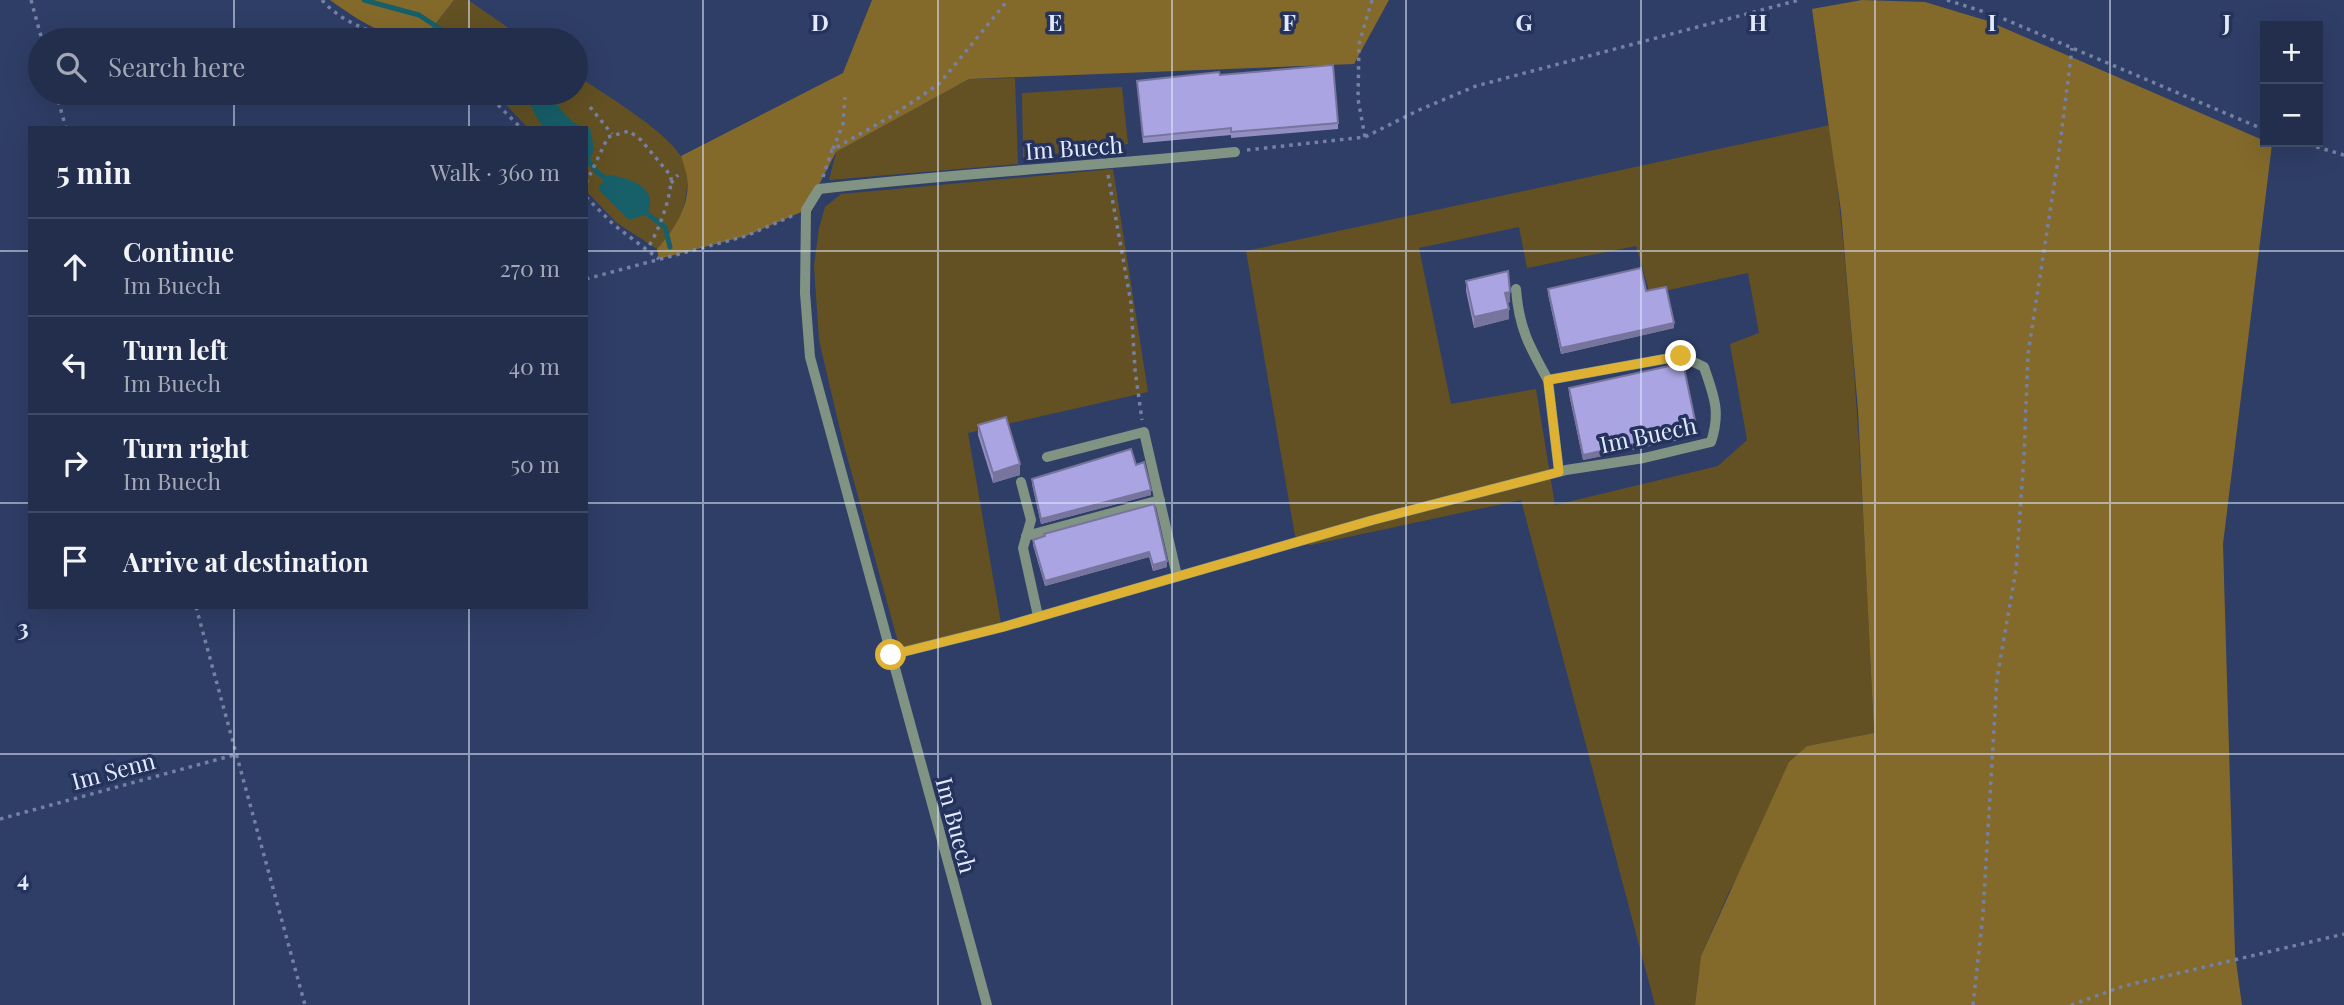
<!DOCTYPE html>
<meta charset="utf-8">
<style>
body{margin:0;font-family:"Playfair Display",serif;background:#2b3654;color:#f1f3f6}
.controls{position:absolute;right:21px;top:21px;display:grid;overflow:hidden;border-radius:0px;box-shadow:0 7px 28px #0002}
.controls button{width:63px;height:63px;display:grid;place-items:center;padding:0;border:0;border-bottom:2px solid #404a65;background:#232e4d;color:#f1f3f6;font:35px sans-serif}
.stop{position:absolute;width:21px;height:21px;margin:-16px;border:5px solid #deb133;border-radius:50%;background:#fff}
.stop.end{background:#deb133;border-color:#fff;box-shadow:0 2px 7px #0008}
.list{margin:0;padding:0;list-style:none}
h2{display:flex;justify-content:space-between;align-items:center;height:91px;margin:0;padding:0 28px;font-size:30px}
h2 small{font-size:23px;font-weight:400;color:#a3a8b6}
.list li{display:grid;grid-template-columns:46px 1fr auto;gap:21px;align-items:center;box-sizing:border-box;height:98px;padding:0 28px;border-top:2px solid #404a65}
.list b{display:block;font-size:26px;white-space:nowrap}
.list p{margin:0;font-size:23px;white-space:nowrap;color:#a3a8b6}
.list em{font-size:23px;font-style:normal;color:#a3a8b6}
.icon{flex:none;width:38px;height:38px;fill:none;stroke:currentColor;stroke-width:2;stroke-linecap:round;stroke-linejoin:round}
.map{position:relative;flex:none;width:2344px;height:1005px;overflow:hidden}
.search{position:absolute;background:#232e4d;box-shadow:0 7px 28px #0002;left:28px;top:28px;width:560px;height:77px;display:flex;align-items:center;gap:18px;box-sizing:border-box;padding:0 24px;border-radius:38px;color:#a3a8b6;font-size:26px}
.panel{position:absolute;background:#232e4d;box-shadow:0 7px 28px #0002;left:28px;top:126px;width:560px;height:483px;border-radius:0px}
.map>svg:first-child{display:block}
</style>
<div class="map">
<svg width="2344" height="1005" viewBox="0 0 2344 1005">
<rect width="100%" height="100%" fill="#2f3e67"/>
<g fill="#635123" fill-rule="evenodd">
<polygon points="454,0 468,0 526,40 423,40"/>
<path d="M 576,75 C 604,94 662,128 680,155 C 694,177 685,213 672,233 C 668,239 662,244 657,249 L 617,223 L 586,191 L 586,128 L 528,128 L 495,93 L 576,93 Z"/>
<polygon points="1015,78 1018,164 829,180 836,152 969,79"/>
<polygon points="1122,87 1128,144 1023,158 1022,93"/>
<path d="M 1830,125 C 1856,327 1864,530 1874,733 L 1807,746 L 1728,894 L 1701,956 L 1695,1005 L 1655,1005 L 1521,500 L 1311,545 L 1305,544 L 1295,536 L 1246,251 ZM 1519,227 L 1527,268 L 1636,246 L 1650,294 L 1748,273 L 1759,333 L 1730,344 L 1747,440 L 1718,466 L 1555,505 L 1536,389 L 1451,404 L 1419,248 Z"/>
<polygon points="1113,169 1148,392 968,433 1001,623 904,648 898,642 842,438 819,340 814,266 819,228 825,207 841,194"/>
</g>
<g fill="#836a2b">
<path d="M 330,0 L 454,0 L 423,40 C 387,40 358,20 330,0 Z"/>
<path d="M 872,0 L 1389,0 L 1354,64 L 969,79 L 836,152 L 806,210 L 746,236 L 659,259 L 657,249 C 674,231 691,204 687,178 C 686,170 683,163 681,156 L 843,73 Z"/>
<polygon points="1862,0 1925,2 1988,21 2272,144 2223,544 2235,954 2242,1005 1695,1005 1701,956 1789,762 1807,746 1874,733 1858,410 1841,211 1812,9"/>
</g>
<g fill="#17606a">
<path d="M 531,94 C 560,93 559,117 579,125 C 583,127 587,127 590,128 C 592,143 598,151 586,164 L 586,128 L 543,128 L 527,100 Z"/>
<path d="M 609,175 C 629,178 660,187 647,214 L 629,220 L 599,190 L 600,185 Z"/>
</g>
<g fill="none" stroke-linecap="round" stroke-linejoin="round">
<g stroke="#17606a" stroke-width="5">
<polyline points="364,0 419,15 457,40"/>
<polyline points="586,158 598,173 611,182"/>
<polyline points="642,210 665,227 670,247"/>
</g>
<g stroke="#7581a2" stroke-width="3.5" stroke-dasharray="3.5 5" stroke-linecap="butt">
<polyline points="31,0 42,40"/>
<path d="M 322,0 C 342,23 368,30 396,40"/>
<polyline points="1947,0 1997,16 2265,130"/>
<polyline points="56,93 66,128"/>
<polyline points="486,93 521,128"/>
<polyline points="498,103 507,93"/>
<polyline points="590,107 612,134"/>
<polyline points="1365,137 1358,99 1359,44 1372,0"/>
<polyline points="2300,142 2344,155"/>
<polyline points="833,149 843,124 845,97"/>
<polyline points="1247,150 1365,137 1419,110 1476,86 1799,0"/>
<polyline points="1108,175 1131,303 1135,370 1142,420"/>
<polyline points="823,177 832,150 890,117 939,84 1008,0"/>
<path d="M 586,183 L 608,137 L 629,131 L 641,140 L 671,176 C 672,196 658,233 647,249"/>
<polyline points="671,183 678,175"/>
<polyline points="586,197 614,225 659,259"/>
<polyline points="586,279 746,236 794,215"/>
<polyline points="196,607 305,1005"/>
<polyline points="0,819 234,755"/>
<polyline points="1973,1005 1983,914 1997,678 2016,570 2024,456 2028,354 2058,160 2072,48"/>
<polyline points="2071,1005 2124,986 2344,934"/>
</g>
<g stroke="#819483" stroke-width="10">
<path d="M 1516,289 C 1519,328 1529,346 1548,380"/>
<polyline points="1047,457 1144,432 1177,576"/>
<polyline points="1021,482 1031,520 1023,548 1038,616"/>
<polyline points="1026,536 1160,500"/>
<path d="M 891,655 L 1003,627 L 1373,520 L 1559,472 L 1566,470 L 1644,458 L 1711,442 C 1721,412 1714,396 1704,367 L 1681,356 L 1548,380 L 1559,472"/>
<path d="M 987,1005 L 810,357 L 805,293 L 806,210 L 819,189 C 957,173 1096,166 1235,152"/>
</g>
</g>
<g fill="#928ec2">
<polygon points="1220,75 1338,123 1338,129 1231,138 1231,135 1143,143 1137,81"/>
<polygon points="1466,281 1510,302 1508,303 1509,319 1474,328 1466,291"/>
<polygon points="1548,289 1646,291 1674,328 1561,354 1548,294"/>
<polygon points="1569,388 1697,436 1583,460 1569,394"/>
<polygon points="978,425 1020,475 993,483 978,435"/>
<polygon points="1136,465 1151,495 1041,524 1032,484 1032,479"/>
<polygon points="1154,504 1167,567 1153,571 1149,557 1045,586 1033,545 1033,540"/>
</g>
<g fill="#77749e">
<polygon points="1510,292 1510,302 1505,303 1505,293"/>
<polygon points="1509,309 1509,319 1474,328 1474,317"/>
<polygon points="1674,323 1674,328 1561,354 1561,348"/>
<polygon points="1697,430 1697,436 1583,460 1583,455"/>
<polygon points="1020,464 1020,475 993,483 993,473"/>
<polygon points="1151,490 1151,495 1041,524 1041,519"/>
<polygon points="1149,552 1149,557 1045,586 1045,581"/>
<polygon points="1167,561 1167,567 1153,571 1153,565"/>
</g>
<g fill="#aaa5e2" stroke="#77749e" stroke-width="2">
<polygon points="1333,65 1338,123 1231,132 1231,128 1143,137 1137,81 1219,72 1220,75"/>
<polygon points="1641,268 1646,291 1666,287 1674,323 1561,348 1548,289"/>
<polygon points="1508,271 1510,292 1505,293 1509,309 1474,317 1466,281"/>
<polygon points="1683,363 1697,430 1583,455 1569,388"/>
<polygon points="1006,417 1020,464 993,473 978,425"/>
<polygon points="1131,449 1136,465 1144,462 1151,490 1041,519 1032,479"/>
<polygon points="1154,504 1167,561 1153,565 1149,552 1045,581 1033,540 1045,536 1044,534"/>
</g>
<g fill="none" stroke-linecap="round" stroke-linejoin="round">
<polyline stroke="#deb133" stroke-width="9" points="891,655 1003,627 1373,520 1559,472 1548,380 1681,356"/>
</g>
<path fill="none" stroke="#e1eafe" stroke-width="2" stroke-opacity="0.55" d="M 234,0 L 234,40M 469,0 L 469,40M 703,0 L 703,1005M 938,0 L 938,1005M 1172,0 L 1172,1005M 1406,0 L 1406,1005M 1641,0 L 1641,1005M 1875,0 L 1875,1005M 2110,0 L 2110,1005M 234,93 L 234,128M 469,93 L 469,128M 0,251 L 30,251M 586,251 L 2344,251M 0,503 L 30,503M 586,503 L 2344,503M 234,607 L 234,1005M 469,607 L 469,1005M 0,754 L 2344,754"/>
<g text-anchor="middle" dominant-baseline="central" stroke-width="7" stroke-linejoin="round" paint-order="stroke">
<g font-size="23" fill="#e1eafe" stroke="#25335c">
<text transform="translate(1074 147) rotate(-4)">Im Buech</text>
<text transform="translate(1648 434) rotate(-12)">Im Buech</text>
<text transform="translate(113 770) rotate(-15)">Im Senn</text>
<text transform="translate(957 825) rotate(75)">Im Buech</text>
</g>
</g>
<g font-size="23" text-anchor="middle" font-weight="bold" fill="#e1eafe" stroke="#25335c" stroke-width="7" stroke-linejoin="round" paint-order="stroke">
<text x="820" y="31">D</text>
<text x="1055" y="31">E</text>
<text x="1289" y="31">F</text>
<text x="1524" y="31">G</text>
<text x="1758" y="31">H</text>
<text x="1992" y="31">I</text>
<text x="2227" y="31">J</text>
<text x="23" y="636">3</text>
<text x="23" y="887">4</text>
</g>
</svg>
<div class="controls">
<button>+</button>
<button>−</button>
</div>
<div class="stop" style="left:891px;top:655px"></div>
<div class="stop end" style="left:1681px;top:356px"></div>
<div class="search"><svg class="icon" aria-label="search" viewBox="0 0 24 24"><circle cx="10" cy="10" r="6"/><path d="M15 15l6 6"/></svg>Search here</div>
<section class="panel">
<h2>5 min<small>Walk · 360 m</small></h2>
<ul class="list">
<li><svg class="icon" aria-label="ahead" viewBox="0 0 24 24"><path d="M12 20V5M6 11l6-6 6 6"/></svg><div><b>Continue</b><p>Im Buech</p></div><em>270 m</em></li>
<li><svg class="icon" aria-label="left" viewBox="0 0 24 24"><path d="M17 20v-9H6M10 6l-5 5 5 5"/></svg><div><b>Turn left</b><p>Im Buech</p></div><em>40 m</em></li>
<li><svg class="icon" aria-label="right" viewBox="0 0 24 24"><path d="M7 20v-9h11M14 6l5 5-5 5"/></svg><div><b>Turn right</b><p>Im Buech</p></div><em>50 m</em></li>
<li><svg class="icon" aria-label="arrive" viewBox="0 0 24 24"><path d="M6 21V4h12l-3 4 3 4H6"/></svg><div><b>Arrive at destination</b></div></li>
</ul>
</section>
</div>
